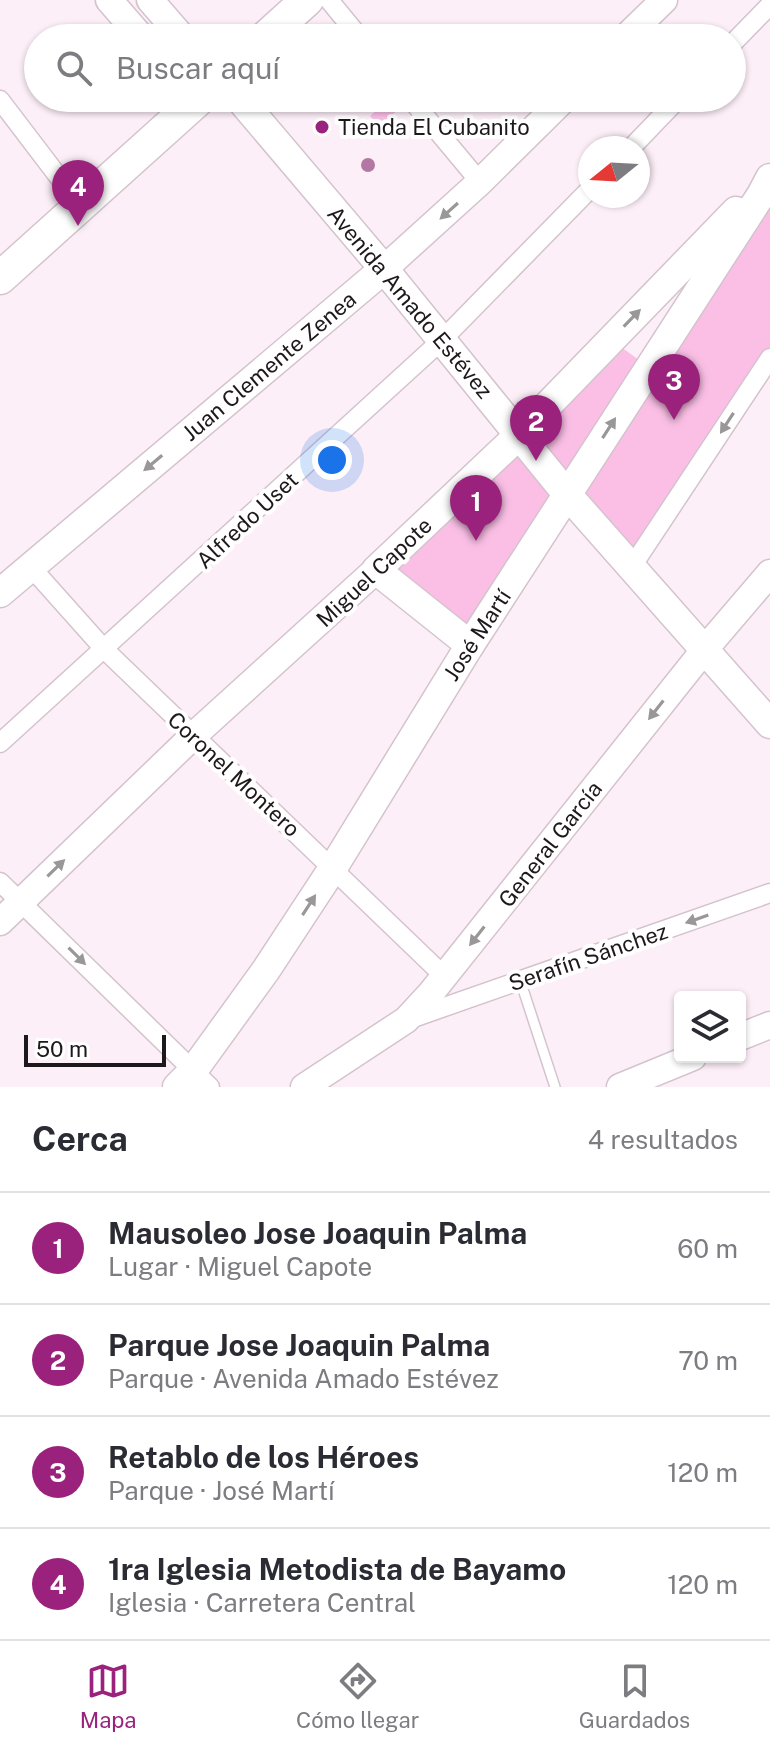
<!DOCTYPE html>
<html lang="es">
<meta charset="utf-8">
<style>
body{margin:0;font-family:"Public Sans",sans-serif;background:#f7f7f7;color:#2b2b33}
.controls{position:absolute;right:24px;bottom:24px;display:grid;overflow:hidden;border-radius:8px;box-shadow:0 2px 6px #0004}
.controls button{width:72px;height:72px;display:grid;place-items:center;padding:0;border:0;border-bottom:2px solid #e1e1e2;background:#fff;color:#2b2b33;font:40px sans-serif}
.compass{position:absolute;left:578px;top:136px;width:72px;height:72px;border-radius:50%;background:#fff;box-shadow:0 2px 6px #0004;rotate:252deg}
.scale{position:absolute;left:24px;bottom:20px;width:142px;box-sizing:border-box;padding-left:8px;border:4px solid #1d181b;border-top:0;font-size:22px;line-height:28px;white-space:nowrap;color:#1d181b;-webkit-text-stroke:6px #fff;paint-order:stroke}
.you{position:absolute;left:332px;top:460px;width:28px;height:28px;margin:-20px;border:6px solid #fff;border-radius:50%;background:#1a73e8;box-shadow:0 0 0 12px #1a73e833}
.badge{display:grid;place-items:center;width:52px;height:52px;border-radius:50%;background:#9a227c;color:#fff;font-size:26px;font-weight:700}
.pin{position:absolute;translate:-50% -66px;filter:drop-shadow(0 2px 4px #0008)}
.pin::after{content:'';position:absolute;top:42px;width:28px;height:24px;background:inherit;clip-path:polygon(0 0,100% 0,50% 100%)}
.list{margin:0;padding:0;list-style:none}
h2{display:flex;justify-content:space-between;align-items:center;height:104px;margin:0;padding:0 32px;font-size:34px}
h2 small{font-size:26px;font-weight:400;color:#7c7c81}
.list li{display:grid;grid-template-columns:52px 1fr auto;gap:24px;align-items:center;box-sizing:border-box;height:112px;padding:0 32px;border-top:2px solid #e1e1e2}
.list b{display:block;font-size:30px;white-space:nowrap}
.list p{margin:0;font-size:26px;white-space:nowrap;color:#7c7c81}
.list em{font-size:26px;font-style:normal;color:#7c7c81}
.icon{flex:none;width:44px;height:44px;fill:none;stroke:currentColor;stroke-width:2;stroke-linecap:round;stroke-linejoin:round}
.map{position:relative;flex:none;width:770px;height:1087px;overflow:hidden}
.search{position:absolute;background:#fff;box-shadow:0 2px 6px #0004;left:24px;right:24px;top:24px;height:88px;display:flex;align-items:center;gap:20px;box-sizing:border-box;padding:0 28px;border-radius:44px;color:#7c7c81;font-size:30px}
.sheet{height:552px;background:#fff}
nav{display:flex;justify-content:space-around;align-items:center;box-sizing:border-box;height:112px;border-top:2px solid #e1e1e2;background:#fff;font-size:22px;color:#7c7c81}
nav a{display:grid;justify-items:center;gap:4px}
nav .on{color:#9a227c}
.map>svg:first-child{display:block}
</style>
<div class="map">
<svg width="770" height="1087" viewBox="0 0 770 1087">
<rect width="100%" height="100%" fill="#fdeff8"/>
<g fill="#fbbfe6">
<polygon points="391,98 403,98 406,103 379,126 370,116"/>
<polygon points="770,207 770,350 633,554 578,490"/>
<polygon points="621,347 639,360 467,630 390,563"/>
</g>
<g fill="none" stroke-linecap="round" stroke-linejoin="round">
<g stroke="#d4c3cd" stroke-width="12">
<polyline id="lane" points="520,980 555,1087"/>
</g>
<g stroke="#d4c3cd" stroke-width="21">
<g id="street">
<polyline points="329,0 360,38"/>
<polyline points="732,44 770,5"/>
<polyline points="410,98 480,182"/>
<polyline points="0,100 80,205"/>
<polyline points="631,148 679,98"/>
<polyline points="30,566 105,650 444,976"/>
<polyline points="631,568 770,358"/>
<polyline points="0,743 442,340 590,189"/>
<polyline points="0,882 210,1087"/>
<polyline points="410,1019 770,893"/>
</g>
</g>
<g stroke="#d4c3cd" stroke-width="29">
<g id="secondary">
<polyline points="109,0 142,38"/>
<polyline points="150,0 183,38"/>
<polyline points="625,38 664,0"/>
<polyline points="384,269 480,182 565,98"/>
<polyline points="0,922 193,736 376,570"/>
<polyline points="740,1037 770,1025"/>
<polyline points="304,1087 406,1020 431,993 705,649 770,573"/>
<polyline points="620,1087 693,1057"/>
</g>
</g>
<g stroke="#d4c3cd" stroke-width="31">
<g id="primary">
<polyline points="239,98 384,269 566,493 770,724"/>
<polyline points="0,593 384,269"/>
<polyline points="470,645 376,570 519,435 736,211"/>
<polyline points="177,1087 193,1071 266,970 333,868 470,645 761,195 770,178"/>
</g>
</g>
<g stroke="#d4c3cd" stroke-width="35">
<g id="highway">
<polyline points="265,38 307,0"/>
<polyline points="0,278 200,98"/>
</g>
</g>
<use href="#lane" stroke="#fff" stroke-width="9"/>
<use href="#street" stroke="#fff" stroke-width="18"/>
<use href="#secondary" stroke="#fff" stroke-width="26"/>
<use href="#primary" stroke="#fff" stroke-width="28"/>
<use href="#highway" stroke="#fff" stroke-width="32"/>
</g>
<circle fill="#b377a3" cx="368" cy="165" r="7"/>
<defs><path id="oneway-solid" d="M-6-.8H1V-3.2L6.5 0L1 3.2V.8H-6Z" transform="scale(2)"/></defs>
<g fill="#999798">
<use href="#oneway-solid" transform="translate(449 211) rotate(138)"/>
<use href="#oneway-solid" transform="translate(632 318) rotate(-46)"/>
<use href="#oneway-solid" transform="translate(727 423) rotate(123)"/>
<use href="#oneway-solid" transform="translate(609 428) rotate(-57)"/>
<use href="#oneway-solid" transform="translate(153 463) rotate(140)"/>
<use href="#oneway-solid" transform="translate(656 710) rotate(128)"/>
<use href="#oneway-solid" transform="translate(56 868) rotate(-44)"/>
<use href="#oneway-solid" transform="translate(309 905) rotate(-57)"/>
<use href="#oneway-solid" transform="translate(697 919) rotate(161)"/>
<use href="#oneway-solid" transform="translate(477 936) rotate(128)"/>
<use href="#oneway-solid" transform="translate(77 956) rotate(45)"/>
</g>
<circle fill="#9a227c" stroke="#fff" stroke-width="3" cx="322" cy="127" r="8"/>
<g text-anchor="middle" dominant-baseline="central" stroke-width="8" stroke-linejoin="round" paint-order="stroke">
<g font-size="22" fill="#1d181b" stroke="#fff" text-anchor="start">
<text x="338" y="127">Tienda El Cubanito</text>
</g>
<g font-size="22" fill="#1d181b" stroke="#fff">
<text transform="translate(410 302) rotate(50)">Avenida Amado Estévez</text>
<text transform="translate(269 366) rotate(-40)">Juan Clemente Zenea</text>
<text transform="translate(247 520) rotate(-43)">Alfredo Uset</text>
<text transform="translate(374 572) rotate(-43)">Miguel Capote</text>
<text transform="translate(477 635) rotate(-57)">José Martí</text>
<text transform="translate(234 774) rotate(43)">Coronel Montero</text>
<text transform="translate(550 844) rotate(-52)">General García</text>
<text transform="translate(588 957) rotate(-19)">Serafín Sánchez</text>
</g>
</g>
</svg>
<div class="controls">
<button><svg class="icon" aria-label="layers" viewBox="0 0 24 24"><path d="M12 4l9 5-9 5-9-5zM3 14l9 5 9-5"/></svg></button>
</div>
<svg class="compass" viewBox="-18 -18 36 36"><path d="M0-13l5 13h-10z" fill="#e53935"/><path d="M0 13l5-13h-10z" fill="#7c7c81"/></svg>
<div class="scale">50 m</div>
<div class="you"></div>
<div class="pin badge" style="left:476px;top:541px">1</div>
<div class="pin badge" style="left:536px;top:461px">2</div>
<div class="pin badge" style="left:674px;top:420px">3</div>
<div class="pin badge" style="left:78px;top:226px">4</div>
<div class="search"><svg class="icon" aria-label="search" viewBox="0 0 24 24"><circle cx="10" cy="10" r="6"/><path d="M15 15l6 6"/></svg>Buscar aquí</div>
</div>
<section class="sheet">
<h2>Cerca<small>4 resultados</small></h2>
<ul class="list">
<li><span class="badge">1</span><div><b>Mausoleo Jose Joaquin Palma</b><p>Lugar · Miguel Capote</p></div><em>60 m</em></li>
<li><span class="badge">2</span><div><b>Parque Jose Joaquin Palma</b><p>Parque · Avenida Amado Estévez</p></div><em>70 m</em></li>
<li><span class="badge">3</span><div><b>Retablo de los Héroes</b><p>Parque · José Martí</p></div><em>120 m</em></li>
<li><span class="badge">4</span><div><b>1ra Iglesia Metodista de Bayamo</b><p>Iglesia · Carretera Central</p></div><em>120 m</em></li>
</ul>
</section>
<nav>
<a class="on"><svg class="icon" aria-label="map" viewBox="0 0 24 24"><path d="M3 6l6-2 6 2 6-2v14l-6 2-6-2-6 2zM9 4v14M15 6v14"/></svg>Mapa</a>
<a><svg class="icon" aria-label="directions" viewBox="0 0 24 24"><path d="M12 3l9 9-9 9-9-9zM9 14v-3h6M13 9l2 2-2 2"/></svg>Cómo llegar</a>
<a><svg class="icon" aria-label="saved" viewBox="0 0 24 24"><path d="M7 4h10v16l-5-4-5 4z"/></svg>Guardados</a>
</nav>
